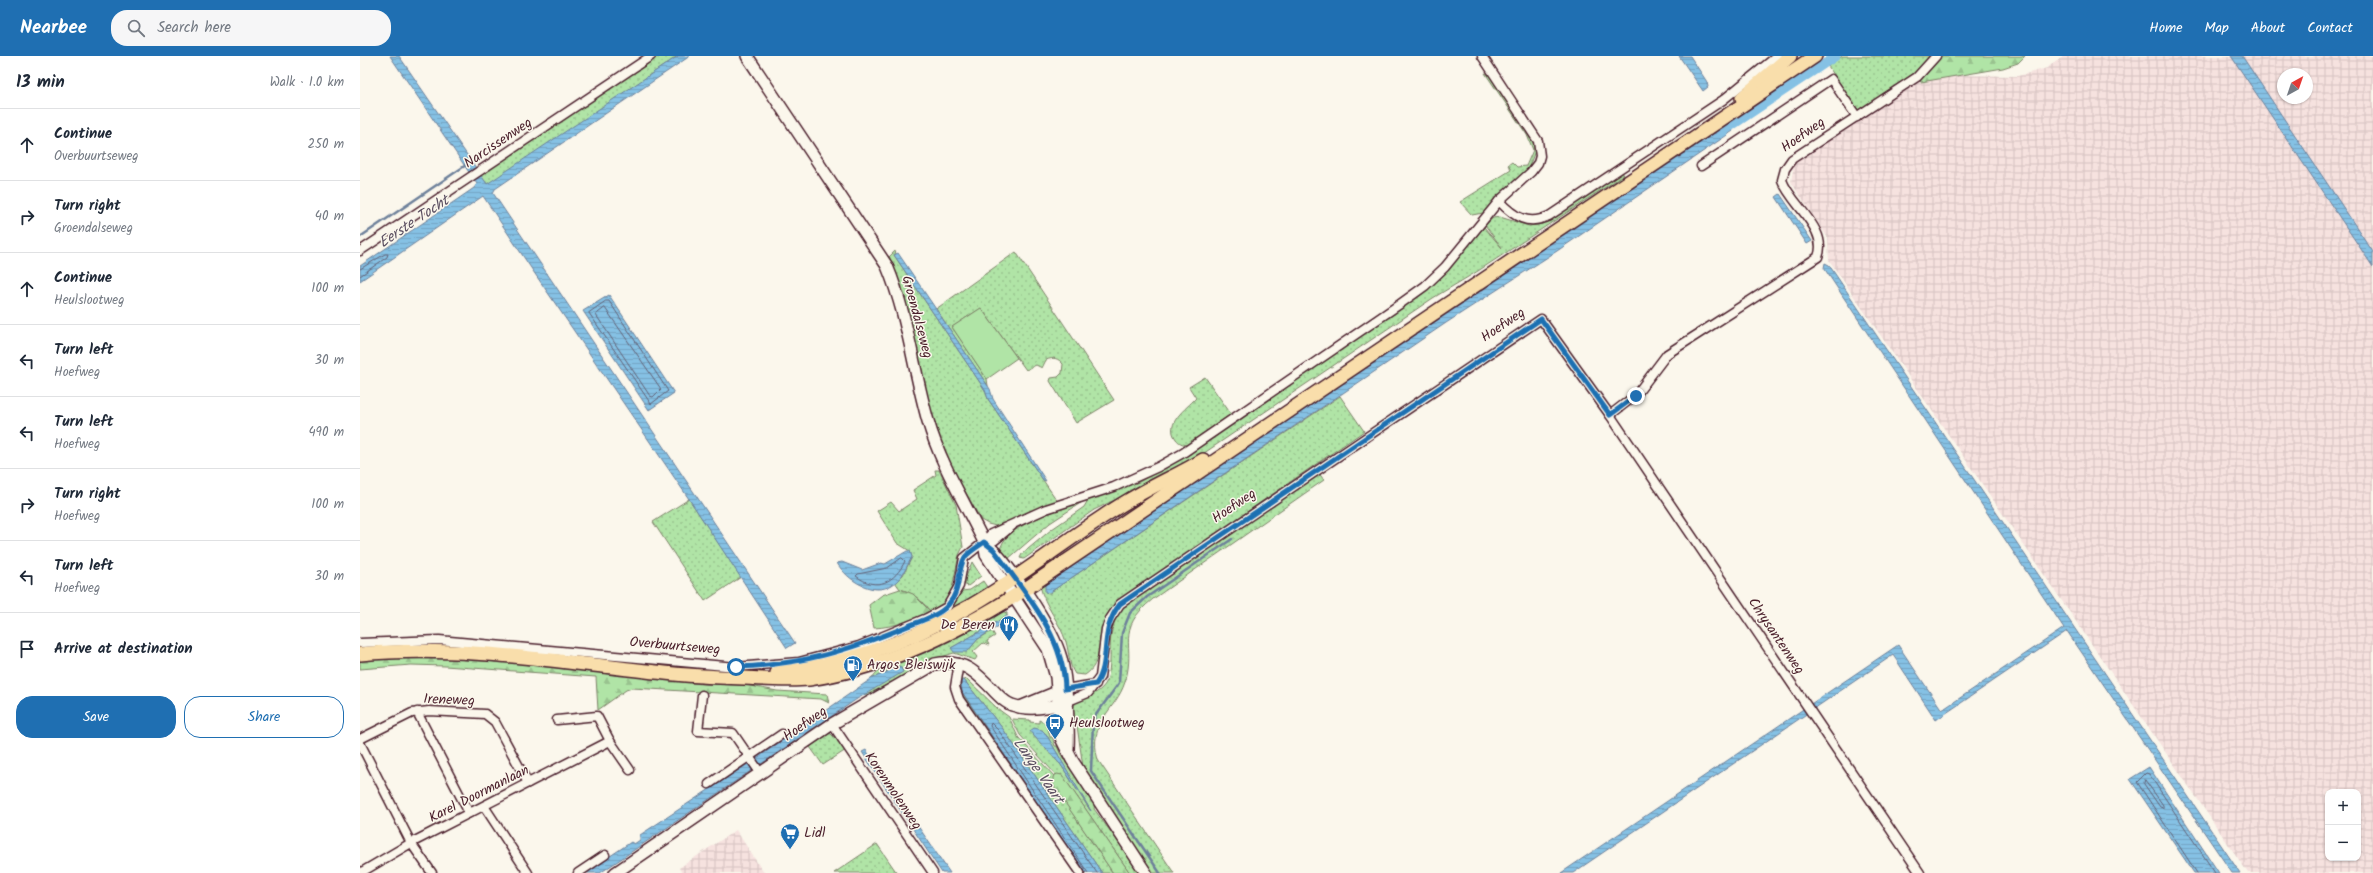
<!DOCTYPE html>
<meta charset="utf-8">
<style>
body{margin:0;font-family:Kalam,sans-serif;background:#f6f6f7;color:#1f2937}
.controls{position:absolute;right:12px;bottom:12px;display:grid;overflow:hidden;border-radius:8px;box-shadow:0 1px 3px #0004}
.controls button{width:36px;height:36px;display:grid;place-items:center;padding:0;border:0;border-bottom:1px solid #e0e1e3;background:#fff;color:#1f2937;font:20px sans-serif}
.compass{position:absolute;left:1917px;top:12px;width:36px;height:36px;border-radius:50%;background:#fff;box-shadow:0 1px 3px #0004;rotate:40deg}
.stop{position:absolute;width:12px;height:12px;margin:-9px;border:3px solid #1f6fb2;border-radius:50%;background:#fff}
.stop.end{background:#1f6fb2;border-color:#fff;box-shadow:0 1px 4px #0008}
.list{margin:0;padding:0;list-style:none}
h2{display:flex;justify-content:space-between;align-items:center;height:52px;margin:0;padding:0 16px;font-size:17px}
h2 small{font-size:13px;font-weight:400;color:#747a83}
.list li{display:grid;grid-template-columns:26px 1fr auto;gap:12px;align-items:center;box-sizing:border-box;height:72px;padding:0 16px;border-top:1px solid #e0e1e3}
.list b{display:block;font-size:15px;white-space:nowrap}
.list p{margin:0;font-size:13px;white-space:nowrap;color:#747a83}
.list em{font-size:13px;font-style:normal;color:#747a83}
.actions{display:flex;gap:8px;padding:12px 16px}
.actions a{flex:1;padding:9px 0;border:1px solid #1f6fb2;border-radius:16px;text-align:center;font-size:14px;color:#1f6fb2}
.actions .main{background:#1f6fb2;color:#fff}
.icon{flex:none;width:22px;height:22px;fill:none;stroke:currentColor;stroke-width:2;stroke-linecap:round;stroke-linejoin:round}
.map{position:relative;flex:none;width:2013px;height:817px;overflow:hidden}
header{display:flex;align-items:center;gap:24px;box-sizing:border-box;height:56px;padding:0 20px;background:#1f6fb2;color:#fff}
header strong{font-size:19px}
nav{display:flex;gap:22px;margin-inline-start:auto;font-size:14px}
.search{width:280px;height:36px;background:#f6f6f7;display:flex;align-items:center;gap:10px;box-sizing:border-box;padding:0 14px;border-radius:16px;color:#747a83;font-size:15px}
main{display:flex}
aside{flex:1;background:#fff}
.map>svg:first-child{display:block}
</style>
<header>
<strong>Nearbee</strong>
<div class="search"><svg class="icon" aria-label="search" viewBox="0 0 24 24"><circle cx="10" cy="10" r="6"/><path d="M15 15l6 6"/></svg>Search here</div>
<nav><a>Home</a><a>Map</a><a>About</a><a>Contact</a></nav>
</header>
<main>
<aside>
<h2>13 min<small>Walk · 1.0 km</small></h2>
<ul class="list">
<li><svg class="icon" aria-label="ahead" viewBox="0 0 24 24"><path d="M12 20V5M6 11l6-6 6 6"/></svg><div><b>Continue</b><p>Overbuurtseweg</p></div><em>250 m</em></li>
<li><svg class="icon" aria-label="right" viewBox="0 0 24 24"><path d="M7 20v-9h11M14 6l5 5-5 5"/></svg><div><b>Turn right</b><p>Groendalseweg</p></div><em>40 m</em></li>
<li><svg class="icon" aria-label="ahead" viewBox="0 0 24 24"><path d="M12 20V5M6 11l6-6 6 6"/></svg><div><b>Continue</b><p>Heulslootweg</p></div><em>100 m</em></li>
<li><svg class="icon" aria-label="left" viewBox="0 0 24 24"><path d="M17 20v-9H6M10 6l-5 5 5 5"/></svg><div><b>Turn left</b><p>Hoefweg</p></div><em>30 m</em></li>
<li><svg class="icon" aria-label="left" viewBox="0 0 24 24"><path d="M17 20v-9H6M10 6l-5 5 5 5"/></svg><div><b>Turn left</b><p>Hoefweg</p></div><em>490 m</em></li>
<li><svg class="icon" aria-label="right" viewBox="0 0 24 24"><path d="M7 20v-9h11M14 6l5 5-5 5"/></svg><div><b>Turn right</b><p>Hoefweg</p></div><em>100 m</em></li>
<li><svg class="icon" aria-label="left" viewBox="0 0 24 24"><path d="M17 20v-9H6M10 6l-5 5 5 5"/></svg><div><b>Turn left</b><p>Hoefweg</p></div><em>30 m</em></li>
<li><svg class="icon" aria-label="arrive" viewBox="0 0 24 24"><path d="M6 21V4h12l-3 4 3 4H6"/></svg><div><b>Arrive at destination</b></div></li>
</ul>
<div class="actions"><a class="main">Save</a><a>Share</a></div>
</aside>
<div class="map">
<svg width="2013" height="817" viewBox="0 0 2013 817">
<defs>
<pattern id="industrial-grid" width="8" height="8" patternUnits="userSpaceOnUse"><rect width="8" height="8" fill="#f6e2df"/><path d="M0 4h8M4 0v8" fill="none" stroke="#d4c1c0"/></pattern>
<pattern id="grass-dots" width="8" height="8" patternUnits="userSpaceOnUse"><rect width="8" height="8" fill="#b0e4a6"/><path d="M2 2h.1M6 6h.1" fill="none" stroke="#99c38f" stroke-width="1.8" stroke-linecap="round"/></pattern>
<pattern id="forest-firs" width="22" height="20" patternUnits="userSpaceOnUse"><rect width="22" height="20" fill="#b0e4a6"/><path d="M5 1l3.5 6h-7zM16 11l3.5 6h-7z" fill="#99c38f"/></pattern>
<pattern id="water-rules" width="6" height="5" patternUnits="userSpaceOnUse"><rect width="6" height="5" fill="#85c1e4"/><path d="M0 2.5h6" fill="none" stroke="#74a5c4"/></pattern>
</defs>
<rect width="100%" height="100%" fill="#fbf7ec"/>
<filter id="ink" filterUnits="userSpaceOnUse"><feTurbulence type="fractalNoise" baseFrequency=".025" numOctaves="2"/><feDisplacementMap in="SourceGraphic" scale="8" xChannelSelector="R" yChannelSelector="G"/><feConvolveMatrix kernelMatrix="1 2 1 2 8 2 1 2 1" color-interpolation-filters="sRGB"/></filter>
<g filter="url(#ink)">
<g fill="url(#industrial-grid)" fill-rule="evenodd">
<path d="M 1703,0 L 2013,0 L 2013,817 L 1888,817 L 1469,204 L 1468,182 L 1431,126 L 1434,108 L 1557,27 L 1591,19 L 1658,20 L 1687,12 ZM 1923,18 L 1947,18 L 1947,42 L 1923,42 ZM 1968,736 L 1998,736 L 1998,802 L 1968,802 Z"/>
<polygon points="376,774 404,817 322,817 319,812"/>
</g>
<g fill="url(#grass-dots)" stroke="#7d8268" fill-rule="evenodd">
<polygon points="297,0 318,0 132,126 127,128 120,120"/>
<polygon points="1482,0 1571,0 1557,15 1499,55 1468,10"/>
<polygon points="1125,17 1130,19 1172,82 1175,95 1168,113 1123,157 1112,159 1100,146 1151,114 1148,109 1152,106 1157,111 1166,110 1173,94 1167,79"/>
<path d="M 1367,65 L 1368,67 L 1357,75 L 812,443 L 689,537 L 980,340 L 1004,375 L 758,545 C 752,551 746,559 743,568 C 737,586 743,607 725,619 L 715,618 C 709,610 709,596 706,586 C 700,566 685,551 680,530 Z"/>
<polygon points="1262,116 1264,119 1118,215 1073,242 828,408 734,454 664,503 660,502 662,498 692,473 724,451 728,444 779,426 813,407 1049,246 1084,219 1124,171 1142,192 1125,169 1133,162 1140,161 1169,170 1182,168"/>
<polygon points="535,195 536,198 534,199 625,334 628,343 698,446 636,470 628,468 621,464 593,413 575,373 527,203"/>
<path d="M 656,196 L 754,344 L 716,367 L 690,325 L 691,322 L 698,321 L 702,317 L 703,308 C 698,302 694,301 686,304 L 682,312 L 676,309 L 666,314 L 621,252 L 592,271 L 627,323 L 628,330 L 576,253 Z"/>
<path d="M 845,321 L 871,358 L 827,389 C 822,388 819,387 816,383 C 804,367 826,353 836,342 L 829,331 Z"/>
<path d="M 575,414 L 579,414 L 596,449 L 603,491 L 599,499 L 591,537 L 583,547 L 570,555 C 562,545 553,536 540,533 L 535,526 L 543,519 L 552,501 L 550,495 L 537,487 L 517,455 L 531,446 L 539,455 L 557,443 L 553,434 L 576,419 Z"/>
<path d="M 958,416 L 964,424 L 793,543 C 753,575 777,588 765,626 C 756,655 727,665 738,704 L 814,817 L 791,817 L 723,711 L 716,663 L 711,664 C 713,630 734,649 747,625 C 755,597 742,577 765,549 Z"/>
<polygon points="329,443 381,521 345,545 293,466"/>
<path d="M 722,446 L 690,467 L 648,503 L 640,495 C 642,470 700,453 722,446 Z"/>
<polygon points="612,506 621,520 608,530 603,528"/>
<polygon points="623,525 627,531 626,533 591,554 590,553 596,546 602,535 610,534"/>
<polygon points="641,555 647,557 647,560 591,592 607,596 618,583 632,575 635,580 627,585 629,589 623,587 613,596 617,601 615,604 594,597 578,602 505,640 504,638 519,629 530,614 511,623 521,611 588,585"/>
<polygon points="607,623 638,653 649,661 658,681 694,720 702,742 753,817 742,817 643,673 604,624"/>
<polygon points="600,624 602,636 725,817 722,817 601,641 598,631"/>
<path d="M 652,663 L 670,664 L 670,666 L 679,667 L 679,664 L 687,668 L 690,681 L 692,681 L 695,690 L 697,690 L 700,697 L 735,748 L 734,753 L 781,817 L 770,817 L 702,719 L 696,719 L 660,679 ZM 672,678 L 686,678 L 730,754 L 701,709 Z"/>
<polygon points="470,677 476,683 478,682 486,694 463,709 450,691"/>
<polygon points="517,788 537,817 474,817"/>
</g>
<g fill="url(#forest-firs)" stroke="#7d8268">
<polygon points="1581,0 1665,0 1658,7 1643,12 1561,26 1558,24"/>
<path d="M 540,533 L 553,538 L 570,555 C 551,564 535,571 514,572 L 509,549 L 522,539 Z"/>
<polygon points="57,600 152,607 342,628 385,629 417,635 467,638 469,647 461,643 272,632 266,634 238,654 236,621 85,610 51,609 0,613 0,604"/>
<polygon points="697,718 702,719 770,817 753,817 693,729 693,721"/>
</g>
<polygon fill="#b0e4a6" stroke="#7d8268" points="621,252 657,302 627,323 592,271"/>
<g fill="url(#water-rules)" stroke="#6d809a">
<polygon points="30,0 39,0 127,128 318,0 330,0 135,133 133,137 435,587 427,592 329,443 173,215 123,140 0,225 0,210 114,132 117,128"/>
<polygon points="1319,0 1330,0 1347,26 1348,31 1343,35"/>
<polygon points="1871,0 1882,0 2013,196 2013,211"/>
<polygon points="1368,67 1373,75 1197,195 1086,267 689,537 685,536 685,529 989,322"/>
<polygon points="1420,138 1452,185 1447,188 1416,141"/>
<polygon points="538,197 630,333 633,343 686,425 683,424 628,343 625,334 534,199"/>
<polygon points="1465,207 1469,209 1880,817 1872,817 1707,575 1576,664 1533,599 1213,817 1201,817 1538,589 1582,654 1704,572 1464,212"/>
<polygon points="249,239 314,337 289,354 223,255"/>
<path d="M 547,495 L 550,495 L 552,501 C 546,511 543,522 532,529 C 513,541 487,524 477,507 L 482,506 L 502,514 L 521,507 L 525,508 Z"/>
<polygon points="647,560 650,563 618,583 607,596 594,596 591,592"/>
<polygon points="540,610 543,616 497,643 240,817 225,817 271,786 274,788 280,784 280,779 397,702 511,623"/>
<polygon points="601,624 604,624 643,673 742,817 725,817 602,636"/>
<polygon points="674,672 682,674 686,678 731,755 701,709 672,678 670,675"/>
<polygon points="506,694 590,817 582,817 502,696"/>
<polygon points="1789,711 1859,817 1834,817 1770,723"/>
</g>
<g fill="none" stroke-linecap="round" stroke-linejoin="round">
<g stroke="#626075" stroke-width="1">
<polyline points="0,213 25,198 28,198 27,201 0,220"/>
<polygon points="246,245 249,245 308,335 291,348 229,257"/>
<polygon points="245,252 301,333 293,341 290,340 236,259"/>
<path d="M 542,502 L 545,505 C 535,526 517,536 496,520 L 498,518 L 527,512 Z"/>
<polygon points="1785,724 1803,749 1803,752 1800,751 1784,728"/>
<polyline points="728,817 630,670 631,667 639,675 737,817"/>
<polyline points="1837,817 1777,726 1786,717 1789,718 1855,817"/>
</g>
<g stroke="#6d809a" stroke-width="2.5">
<polyline points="0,181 106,109"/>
<polyline points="800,817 731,715 733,666 735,660 759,627 762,577 770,557 787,541 872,483"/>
</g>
<polyline stroke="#85c1e4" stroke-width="9" points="1361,77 1476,0"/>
<g stroke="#4a1f2b" stroke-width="11">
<g id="minor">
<polyline points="1341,110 1471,23 1497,61"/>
<path d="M 1139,145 C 1154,161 1168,170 1189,160 L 1363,44 L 1417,0"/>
<polyline points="0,195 291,0"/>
<polyline points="1250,359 1560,817"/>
<polyline points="624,486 634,485 652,470"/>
<polyline points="0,587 79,584 376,611 439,606 499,590 567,562 587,551 599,530 604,502 624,486 631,478 686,453 754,431 798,411 823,397 1040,248 1065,230 1085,211 1139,145 1171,116 1178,107 1180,100 1178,85 1122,0"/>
<polyline points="599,607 595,631 599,643 720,817"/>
<polyline points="705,633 736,628"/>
<polyline points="342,639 338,675 373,677 401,718"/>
<path d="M 706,646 L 728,637 L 740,621 L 746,573 L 750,563 L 760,548 L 1181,263 L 1250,359 L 1276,339 L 1307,298 L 1458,201 C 1469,173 1431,149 1422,124 L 1425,113 L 1432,103 L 1557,21 L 1576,0"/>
<polyline points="57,656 109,757"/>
<polyline points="197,664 237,660 250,685 270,714"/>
<polyline points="472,668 573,817"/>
<polyline points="0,683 52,657 69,655 125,658 135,666 168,727"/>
<polyline points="0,687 51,787 72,817"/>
<polyline points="349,728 422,678"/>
<polyline points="124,750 168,817"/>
<polyline points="0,817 51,787 250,685"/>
<polyline points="218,817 245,799"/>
</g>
</g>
<g stroke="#4a1f2b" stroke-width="14">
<g id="tertiary">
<path d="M 387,0 L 527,210 C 548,260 553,313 568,365 C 580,407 605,447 624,486 L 626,499 L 688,593 L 696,621 L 701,682 L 712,704 L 786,817"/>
<path d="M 624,486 C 648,505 693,572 701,602 C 707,625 709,669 708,693"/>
<polyline points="660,651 704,633"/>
<path d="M 255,817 L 472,668 L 575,608 C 603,602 617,617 635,636 C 640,641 645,647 652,649 C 669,655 687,652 704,647"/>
</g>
</g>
<g stroke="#4a1f2b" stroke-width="16">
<g id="primary">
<polyline points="1382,42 1430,0"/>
<path d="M 0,598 C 101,588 204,607 305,617 C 331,620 357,621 384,622 C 406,623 427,625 449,623 C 526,612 599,576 664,534 L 1455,0"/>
<path d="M 417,617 C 483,609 548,586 605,553 C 663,521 714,476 771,443 C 794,429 820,418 843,404"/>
</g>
</g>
<use href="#minor" stroke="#fbf7ec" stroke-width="8"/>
<use href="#tertiary" stroke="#fbf7ec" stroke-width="11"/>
<use href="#primary" stroke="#f9deab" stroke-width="13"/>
</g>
</g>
<g fill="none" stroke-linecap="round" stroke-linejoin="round" filter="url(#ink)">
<path stroke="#1f6fb2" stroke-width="5" d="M 376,611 C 442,609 487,595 548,570 C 561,565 580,559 588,549 C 602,533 596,516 605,501 C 610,495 618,491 624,486 L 634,494 C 664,536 704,579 705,633 L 736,628 C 752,605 738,575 760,548 L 1181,263 L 1250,359 L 1276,340"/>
</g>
<defs>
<g id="restaurant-pin" transform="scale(1)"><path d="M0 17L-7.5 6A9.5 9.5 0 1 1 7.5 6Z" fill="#1f6fb2" stroke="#fbf7ec"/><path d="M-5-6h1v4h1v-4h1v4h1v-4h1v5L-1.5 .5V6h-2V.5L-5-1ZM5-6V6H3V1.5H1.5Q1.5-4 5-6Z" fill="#fff"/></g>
<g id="fuel-pin" transform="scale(1)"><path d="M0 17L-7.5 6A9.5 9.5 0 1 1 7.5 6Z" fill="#1f6fb2" stroke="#fbf7ec"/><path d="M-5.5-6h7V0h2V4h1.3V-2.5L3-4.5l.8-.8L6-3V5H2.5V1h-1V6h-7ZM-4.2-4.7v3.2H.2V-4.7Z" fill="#fff"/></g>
<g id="bus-pin" transform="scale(1)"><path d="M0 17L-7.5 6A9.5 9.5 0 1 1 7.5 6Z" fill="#1f6fb2" stroke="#fbf7ec"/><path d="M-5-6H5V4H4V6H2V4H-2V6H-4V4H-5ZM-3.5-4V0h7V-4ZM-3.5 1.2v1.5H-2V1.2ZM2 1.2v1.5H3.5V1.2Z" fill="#fff"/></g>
<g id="supermarket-pin" transform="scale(1)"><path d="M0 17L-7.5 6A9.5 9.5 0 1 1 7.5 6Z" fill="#1f6fb2" stroke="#fbf7ec"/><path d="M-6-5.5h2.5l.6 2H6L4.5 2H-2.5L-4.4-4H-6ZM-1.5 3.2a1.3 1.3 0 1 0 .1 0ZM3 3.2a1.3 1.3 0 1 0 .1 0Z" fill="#fff"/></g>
</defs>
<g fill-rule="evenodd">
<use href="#restaurant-pin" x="649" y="569"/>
<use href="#fuel-pin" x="493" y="609"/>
<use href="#bus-pin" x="695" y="667"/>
<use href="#supermarket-pin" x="430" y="777"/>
</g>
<g text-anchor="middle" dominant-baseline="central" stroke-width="3" stroke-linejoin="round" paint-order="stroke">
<g font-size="14" fill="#4a1f2b" stroke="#fbf7ec">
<text transform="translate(1443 79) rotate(-35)">Hoefweg</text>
<text transform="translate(138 87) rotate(-34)">Narcissenweg</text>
<text transform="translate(557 261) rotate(75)">Groendalseweg</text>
<text transform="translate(1143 269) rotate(-34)">Hoefweg</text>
<text transform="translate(874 450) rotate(-34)">Hoefweg</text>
<text transform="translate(1416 580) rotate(56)">Chrysantenweg</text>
<text transform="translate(315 590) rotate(5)">Overbuurtseweg</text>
<text transform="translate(89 644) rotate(2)">Ireneweg</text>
<text transform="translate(445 668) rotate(-35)">Hoefweg</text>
<text transform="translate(533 735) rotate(56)">Korenmolenweg</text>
<text transform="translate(119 738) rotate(-27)">Karel Doormanlaan</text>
</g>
<g font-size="14" fill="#4a1f2b" stroke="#fbf7ec" text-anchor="start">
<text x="635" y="569" text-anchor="end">De Beren</text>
<text x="507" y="609">Argos Bleiswijk</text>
<text x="709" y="667">Heulslootweg</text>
<text x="444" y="777">Lidl</text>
</g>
<g font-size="15" font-style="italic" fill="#5c5062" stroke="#fbf7ec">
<text transform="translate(54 166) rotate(-34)">Eerste Tocht</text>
<text transform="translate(678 715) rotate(55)">Lange Vaart</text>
</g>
</g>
</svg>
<div class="controls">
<button>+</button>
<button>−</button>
</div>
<svg class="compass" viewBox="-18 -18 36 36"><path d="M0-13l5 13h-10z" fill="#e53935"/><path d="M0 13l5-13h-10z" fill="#747a83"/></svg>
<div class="stop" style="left:376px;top:611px"></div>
<div class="stop end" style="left:1276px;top:340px"></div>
</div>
</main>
